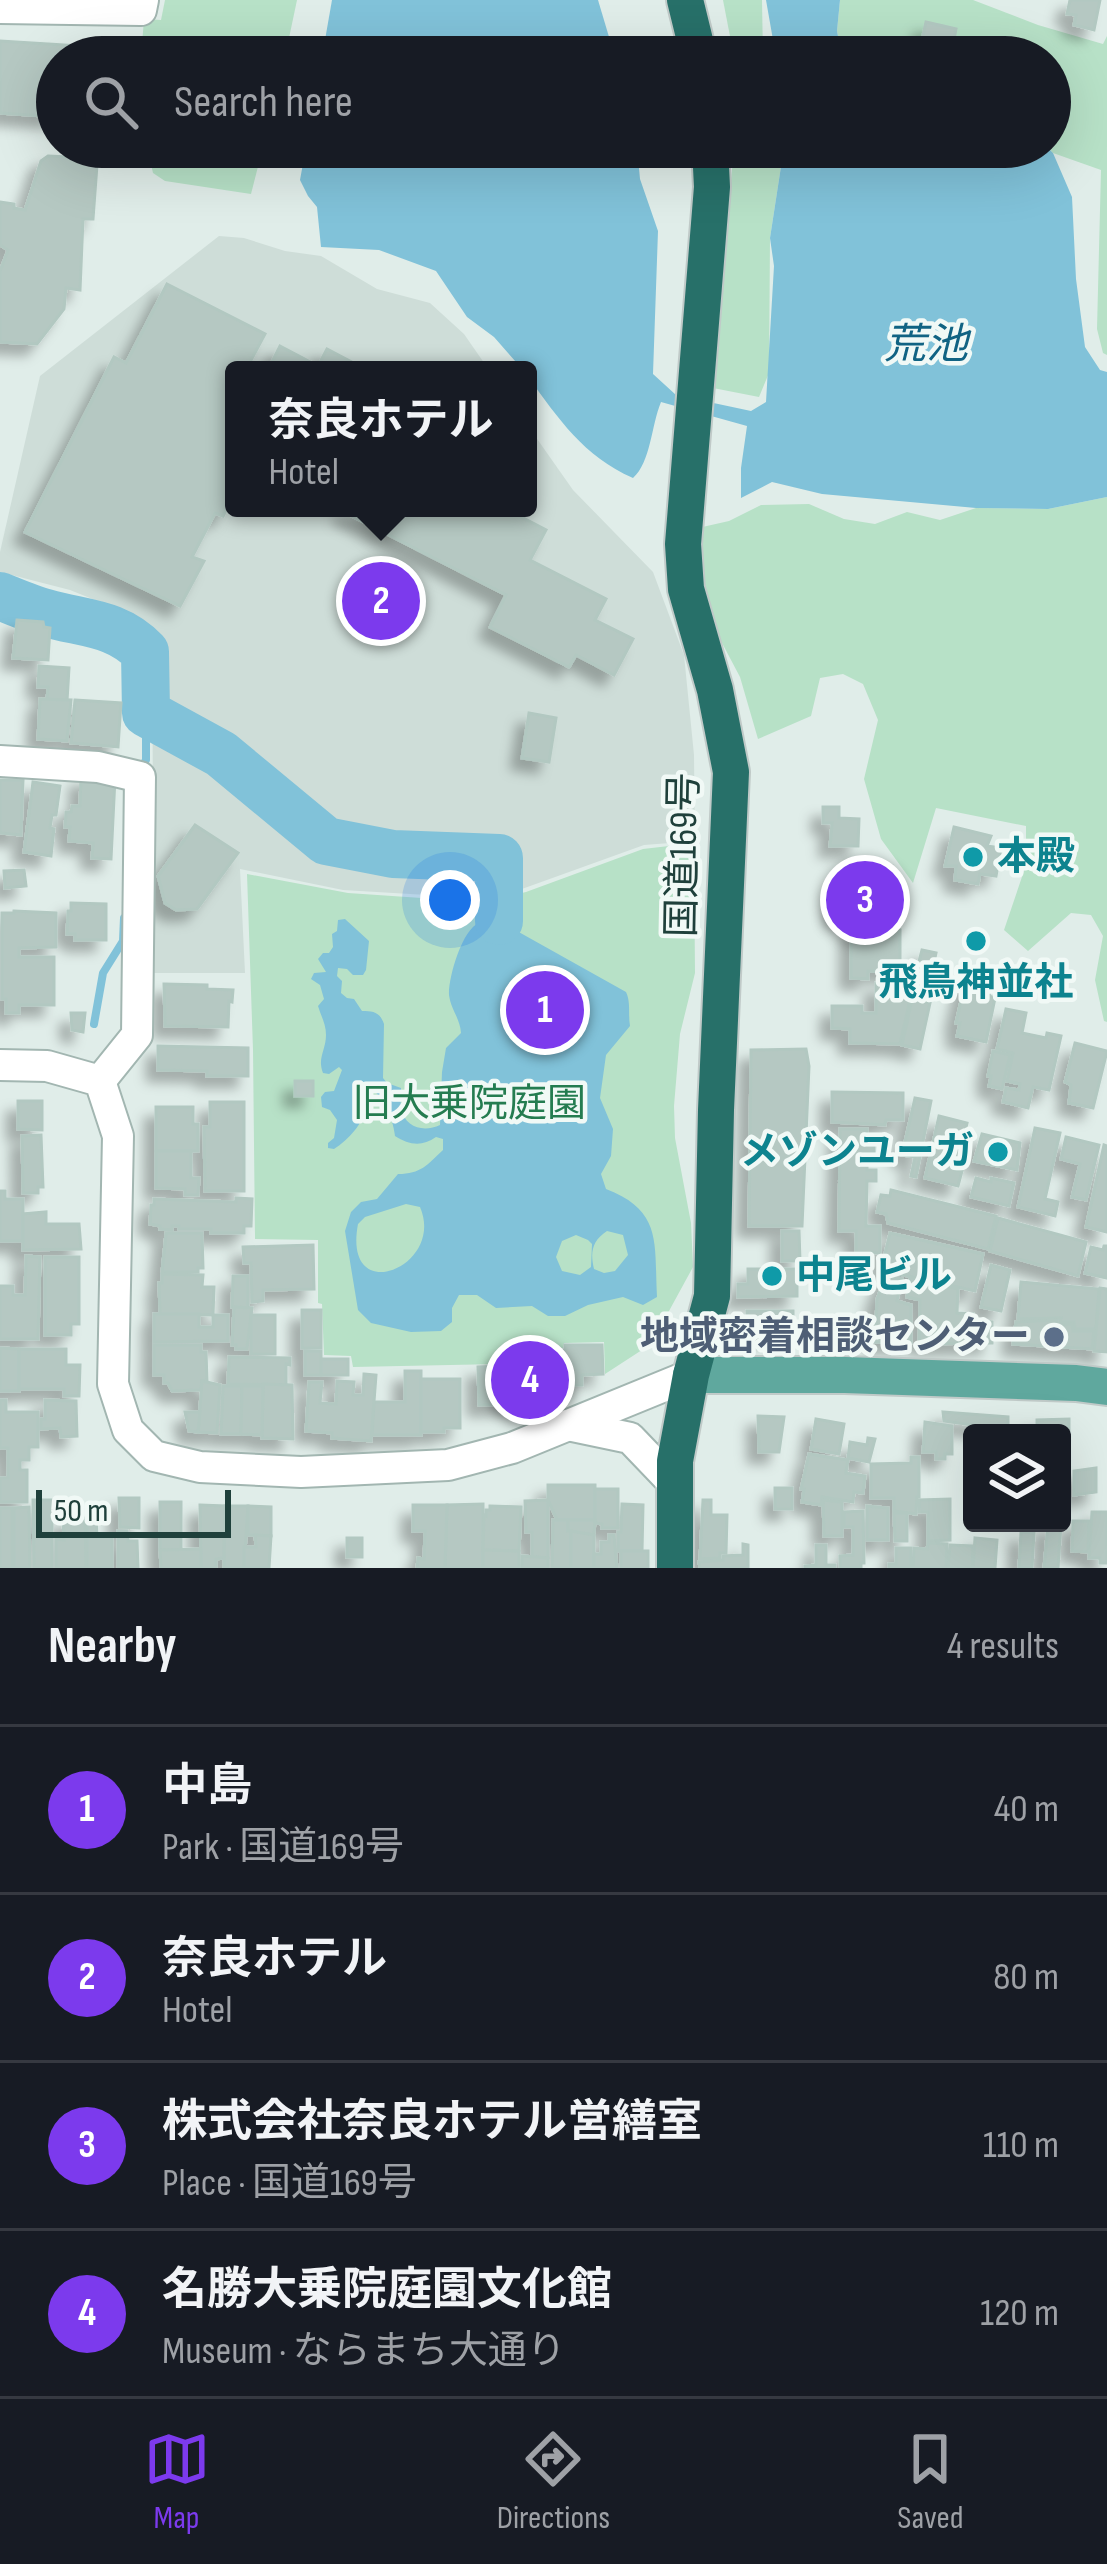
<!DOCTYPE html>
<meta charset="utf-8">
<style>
body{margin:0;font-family:"Sofia Sans Condensed","Noto Sans JP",sans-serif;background:#20242c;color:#f1f3f6}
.controls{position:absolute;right:36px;bottom:36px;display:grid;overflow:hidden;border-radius:12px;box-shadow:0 12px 48px #0002}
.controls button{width:108px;height:108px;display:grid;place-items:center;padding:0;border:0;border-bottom:3px solid #363941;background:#171b24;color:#f1f3f6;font:60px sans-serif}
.scale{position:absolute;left:36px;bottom:30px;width:195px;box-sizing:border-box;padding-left:12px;border:6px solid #1f403b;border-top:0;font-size:33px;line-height:42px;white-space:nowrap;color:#1f403b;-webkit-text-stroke:9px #f1f9f6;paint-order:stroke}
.you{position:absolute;left:450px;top:900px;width:42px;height:42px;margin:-30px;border:9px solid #fff;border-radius:50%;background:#1a73e8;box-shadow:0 0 0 18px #1a73e833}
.badge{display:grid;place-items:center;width:78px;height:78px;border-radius:50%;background:#7c3aed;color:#fff;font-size:39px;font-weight:700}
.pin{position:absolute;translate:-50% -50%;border:6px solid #fff;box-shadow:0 3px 12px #0006}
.popup{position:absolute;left:225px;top:361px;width:312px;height:156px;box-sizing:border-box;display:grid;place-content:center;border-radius:12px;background:#171b24;filter:drop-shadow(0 3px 9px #0005);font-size:39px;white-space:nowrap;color:#9ea1a6}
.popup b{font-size:45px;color:#f1f3f6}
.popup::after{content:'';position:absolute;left:50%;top:100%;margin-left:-24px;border:24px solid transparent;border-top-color:#171b24}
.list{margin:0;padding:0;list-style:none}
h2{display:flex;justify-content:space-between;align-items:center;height:156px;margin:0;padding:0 48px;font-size:51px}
h2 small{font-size:39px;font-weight:400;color:#9ea1a6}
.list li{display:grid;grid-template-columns:78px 1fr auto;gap:36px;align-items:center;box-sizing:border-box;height:168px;padding:0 48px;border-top:3px solid #363941}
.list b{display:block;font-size:45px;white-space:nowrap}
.list p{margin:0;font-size:39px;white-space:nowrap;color:#9ea1a6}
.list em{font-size:39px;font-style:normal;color:#9ea1a6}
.icon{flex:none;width:66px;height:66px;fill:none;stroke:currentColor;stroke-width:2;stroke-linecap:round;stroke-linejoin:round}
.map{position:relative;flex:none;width:1107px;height:1568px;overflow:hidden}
.search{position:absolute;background:#171b24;box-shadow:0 12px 48px #0002;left:36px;right:36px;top:36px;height:132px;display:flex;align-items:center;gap:30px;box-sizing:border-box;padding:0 42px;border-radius:66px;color:#9ea1a6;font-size:45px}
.sheet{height:828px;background:#171b24}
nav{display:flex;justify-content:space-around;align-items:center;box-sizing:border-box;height:168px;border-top:3px solid #363941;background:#171b24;font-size:33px;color:#9ea1a6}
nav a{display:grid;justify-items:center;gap:6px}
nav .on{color:#7c3aed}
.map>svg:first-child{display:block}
</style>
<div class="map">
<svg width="1107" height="1568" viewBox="0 0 1107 1568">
<defs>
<filter id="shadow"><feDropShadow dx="-11" dy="11" stdDeviation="6" flood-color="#0004"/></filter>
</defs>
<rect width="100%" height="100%" fill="#e0ede9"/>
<polygon fill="#ceddd8" points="219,236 244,238 285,251 321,256 377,289 430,303 464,334 489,370 234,370 234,508 528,508 528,426 573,490 653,572 684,655 694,755 695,853 670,843 644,845 494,899 343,890 240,869 245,973 154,973 152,641 125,612 70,590 0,572 0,552 40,376"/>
<g fill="#b7e1c7">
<polygon points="165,0 297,0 285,57 141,57 144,19 161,20"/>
<polygon points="723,0 762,0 763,57 734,57"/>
<polygon points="840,0 973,0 1038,25 1103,44 1107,36 1107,355 1103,353 1097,329 1101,170 1053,153 1047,147 1050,147 1050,57 842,57 837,31"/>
<polygon points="147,147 263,147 251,194 165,181 153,173"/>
<polygon points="734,147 784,147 770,238 769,373 759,397 713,388"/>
<polygon points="1107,497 1107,1022 1104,1021 1095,980 1103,936 1091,915 1071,913 1028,951 1004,930 1026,865 1026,826 936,808 913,883 881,839 864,779 878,720 863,684 843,674 820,678 811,716 758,739 740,677 703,607 698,528 729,521 761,505 809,504 844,519 875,524 907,512 940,520 976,508 1048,509"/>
<polygon points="669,846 694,857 695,973 680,1034 674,1106 675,1138 691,1223 693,1267 663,1322 645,1348 605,1374 604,1342 564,1343 563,1348 499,1350 499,1364 353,1367 351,1356 324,1355 322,1304 318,1303 318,1240 255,1239 253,1050 247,874 348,893 451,900 492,900 526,892 643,849"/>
</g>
<g fill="#81c2d9" fill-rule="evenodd">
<polygon points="332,0 598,0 615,57 322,57"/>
<polygon points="766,0 840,0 837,31 842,57 776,57"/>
<path d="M 306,147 L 637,147 L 640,179 L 658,231 L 653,374 L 676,395 L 751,411 L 766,402 L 774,266 L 770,238 L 784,147 L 1047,147 L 1053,153 L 1072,197 L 1076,279 L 1085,347 L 1100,370 L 1107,372 L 1107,497 L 1048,509 L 976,508 L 822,494 L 772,482 L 741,498 L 741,468 L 747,426 L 661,402 C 651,426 651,462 633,478 C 583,456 559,419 528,377 L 528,370 L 523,370 L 494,337 L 467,317 L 436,271 L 379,250 L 321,247 L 317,207 L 308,196 L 300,180 Z"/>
<path d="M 345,919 L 369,941 L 366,970 L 363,975 L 353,975 L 347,969 L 338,968 L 337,976 L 342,981 L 341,993 L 347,998 L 354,999 L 362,1011 C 373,1011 380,1012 384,1024 L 383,1078 L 387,1083 L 401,1088 C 401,1095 400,1101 401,1108 C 405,1129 425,1132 440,1125 L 442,1072 L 446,1048 L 461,1033 C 460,1018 451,1010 449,995 C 448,979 462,929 479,923 C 481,922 498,921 499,921 L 626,992 C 631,1002 628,1015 630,1026 L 606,1055 L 600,1098 L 613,1129 L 611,1156 L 601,1174 L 606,1189 C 663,1211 654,1243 657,1297 L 643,1305 L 623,1297 L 588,1305 L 565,1316 L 548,1316 L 532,1306 L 496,1308 L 477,1295 L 459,1295 L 452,1308 L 452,1322 L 441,1331 L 411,1332 L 371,1323 L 358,1310 L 345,1231 L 351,1212 L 361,1202 L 377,1199 L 398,1174 C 421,1174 427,1165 443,1150 L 443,1139 L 436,1137 C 422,1147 409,1145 395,1136 C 393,1116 380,1089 362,1083 C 362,1090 364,1097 365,1104 C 366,1122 348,1140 334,1149 L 328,1148 L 328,1143 L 334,1138 L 337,1120 L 330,1110 L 322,1107 L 321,1097 L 325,1092 L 334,1091 L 342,1070 L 339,1067 L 329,1074 L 323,1073 C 317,1058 326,1050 326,1035 C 326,1024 321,1016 318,1006 L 324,999 L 320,985 L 311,979 L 314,973 L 326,972 L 318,959 L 323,953 L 329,953 L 333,947 L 332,934 L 337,931 L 338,920 ZM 538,987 L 567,987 L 579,1003 L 580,1034 L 571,1042 C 533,1045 497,1054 512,1001 ZM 406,1204 L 420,1207 C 446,1267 342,1309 358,1224 L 365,1217 ZM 607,1231 L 623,1235 L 628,1255 L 615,1271 L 604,1273 L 594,1269 C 590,1252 592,1241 607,1231 ZM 576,1235 L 588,1240 L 592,1244 L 591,1267 L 580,1275 L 562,1271 L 556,1257 L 562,1241 Z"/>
</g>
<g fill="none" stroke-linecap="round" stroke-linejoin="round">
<g stroke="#81c2d9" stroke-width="8">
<polyline points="141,768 146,760 146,713"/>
<polyline points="94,1024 103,973 123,941 124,918"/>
</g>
<path stroke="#81c2d9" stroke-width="48" d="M 0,596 C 15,602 31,609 46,613 C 84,624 116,622 145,652 L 146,713 L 221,754 L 326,841 L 393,854 L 499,858 L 499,921"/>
</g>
<g fill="#b5c8c2" stroke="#b2c8c1" stroke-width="3" filter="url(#shadow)">
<polygon points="1070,0 1100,0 1094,30 1074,25 1076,15 1067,14"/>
<polygon points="926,22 956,29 952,50 921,44"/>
<polygon points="0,41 127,49 127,57 57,57 57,117 0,113"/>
<polygon points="48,156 89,158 97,165 93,219 83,219 80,290 66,288 64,309 37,344 0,342 0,271 8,250 0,245 0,202 14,204 14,208 25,210 41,161"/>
<polygon points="167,284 265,334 250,362 265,370 234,370 234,494 223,516 215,513 192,557 204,561 180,606 25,532 114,357 126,363"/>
<polygon points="280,346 318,366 327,349 367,370 268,370"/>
<polygon points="346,508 504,508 546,530 530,560 606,599 595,620 633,639 614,675 576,655 569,667 490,627 506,595 344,512"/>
<polygon points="17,620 43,622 44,627 50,628 48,660 13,658"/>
<polygon points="39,666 69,668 67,701 47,700 48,687 38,687"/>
<polygon points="40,699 71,700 67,741 38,739"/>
<polygon points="75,700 121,703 118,747 71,743"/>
<polygon points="529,713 556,718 549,762 522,758"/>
<polygon points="81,776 115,778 111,859 92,858 93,843 69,841 70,827 65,827 66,812 71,812 72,806 80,806"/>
<polygon points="0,780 23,780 21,835 0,833"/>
<polygon points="33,782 60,786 56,815 52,815 50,828 54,829 51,856 24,852"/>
<polygon points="823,807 839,807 839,818 859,819 858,846 830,846 832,823 823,823"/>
<polygon points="195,825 238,853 197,909 176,910 165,903 158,876"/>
<polygon points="954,827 991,836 987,846 1001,848 996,876 980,874 978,884 955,880 956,866 945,866"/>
<polygon points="850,866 892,866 892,915 836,915 838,885 850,884"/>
<polygon points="24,870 26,886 5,888 4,871"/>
<polygon points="71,903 106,904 106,940 75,940 75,934 67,934 68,911 71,911"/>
<polygon points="14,911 56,913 56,947 19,948 19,957 54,957 54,1005 19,1005 19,1013 6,1013 6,999 2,999 2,913 14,913"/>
<polygon points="851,929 900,930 900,972 868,971 868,979 851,978"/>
<polygon points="922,950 936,953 932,972 917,969"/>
<polygon points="969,965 995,970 989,996 995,998 986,1042 957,1036 960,1023 956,1023"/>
<polygon points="876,983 891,983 890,996 897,996 900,985 913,987 900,1044 850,1043 850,1029 832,1028 832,1006 862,1006 862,1013 876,1013"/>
<polygon points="164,984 207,985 207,989 233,990 232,1002 229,1001 228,1027 165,1026"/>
<polygon points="912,999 930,1003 920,1049 902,1045"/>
<polygon points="1006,1009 1026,1013 1022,1033 1046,1038 1047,1033 1061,1036 1049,1090 1033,1087 1028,1108 1003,1102 1006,1088 1019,1090 1020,1084 1007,1081 1013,1053 997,1049"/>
<polygon points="71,1013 85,1013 83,1032 72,1030"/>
<polygon points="1075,1043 1107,1051 1093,1108 1069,1103 1071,1085 1065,1082"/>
<polygon points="158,1046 248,1048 248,1076 207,1076 207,1071 158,1070"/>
<polygon points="806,1049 809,1066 802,1226 749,1226 751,1050"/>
<polygon points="993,1051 1010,1055 1002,1089 989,1086 991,1076 988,1076"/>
<rect x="295" y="1081" width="18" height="15"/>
<polygon points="832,1092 903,1093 903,1120 886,1120 885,1125 832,1122"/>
<polygon points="915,1098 931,1101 916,1177 911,1176 915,1157 902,1155"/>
<polygon points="18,1101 42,1101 42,1130 18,1129"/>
<polygon points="210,1102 244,1102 244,1191 205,1191 204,1127 210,1127"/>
<polygon points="156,1107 193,1107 193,1124 198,1124 198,1151 156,1151"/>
<polygon points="939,1116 967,1123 956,1170 962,1171 958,1186 925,1178"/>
<polygon points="1035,1128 1060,1133 1045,1199 1058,1202 1055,1216 1018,1207"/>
<polygon points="840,1129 867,1129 867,1143 874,1143 874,1153 867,1153 867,1170 876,1170 876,1181 867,1181 866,1226 880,1226 880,1253 856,1252 856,1231 839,1231"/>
<polygon points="982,1134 1020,1143 1017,1170 974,1161"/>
<polygon points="41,1135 43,1187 38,1187 38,1193 23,1193 22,1136"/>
<polygon points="1066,1137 1099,1145 1086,1200 1072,1197 1080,1164 1061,1159"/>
<polygon points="1104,1145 1107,1146 1107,1232 1086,1227"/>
<polygon points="156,1151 191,1151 191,1178 199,1178 198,1195 185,1195 185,1189 156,1188"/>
<polygon points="976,1178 991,1182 991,1178 1014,1183 1009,1206 971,1197"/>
<polygon points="891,1190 996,1216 988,1249 888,1223 886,1214 877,1212 881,1195 890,1196"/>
<polygon points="0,1191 5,1191 5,1199 23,1199 23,1241 0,1241"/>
<polygon points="236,1198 252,1199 251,1226 244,1226 244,1233 211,1233 211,1229 179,1229 179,1226 172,1226 172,1230 160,1229 160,1226 150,1224 151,1205 154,1205 154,1199 236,1202"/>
<polygon points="46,1212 46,1224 79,1224 81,1249 23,1250 23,1214"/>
<polygon points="998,1218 1086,1242 1078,1276 990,1251"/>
<polygon points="782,1231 799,1231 800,1261 782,1261"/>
<polygon points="166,1233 202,1233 203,1268 198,1268 198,1272 162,1272"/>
<polygon points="890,1233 983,1254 975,1291 881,1270"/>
<polygon points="313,1245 314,1289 263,1290 263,1301 252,1302 251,1263 244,1263 243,1247"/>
<polygon points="1104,1246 1107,1246 1107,1278 1085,1273 1091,1247 1103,1250"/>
<polygon points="26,1256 40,1257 38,1339 0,1339 0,1286 13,1286 13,1295 25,1295"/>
<polygon points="45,1257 79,1257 79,1324 71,1324 71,1335 45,1335"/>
<polygon points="991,1265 1010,1270 1001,1311 981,1307"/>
<polygon points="748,1269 797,1269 797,1296 738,1297 738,1284 748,1284"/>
<polygon points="162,1274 203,1275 202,1287 214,1287 213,1315 160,1314 159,1283 162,1283"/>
<polygon points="233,1276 248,1276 248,1308 232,1307"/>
<polygon points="886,1276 902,1279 897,1301 911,1305 911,1343 875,1342 877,1299"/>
<polygon points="910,1277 958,1289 957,1313 973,1314 973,1321 992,1322 992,1343 919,1344 920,1300 907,1297"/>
<polygon points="1021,1282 1099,1289 1096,1329 1075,1329 1074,1322 1060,1322 1061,1318 1018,1319"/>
<polygon points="1100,1288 1107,1289 1107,1352 1094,1351"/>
<polygon points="234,1307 252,1308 247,1349 236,1349 236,1345 232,1345"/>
<rect x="302" y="1310" width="19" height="38"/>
<polygon points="747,1311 793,1311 793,1334 748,1334"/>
<polygon points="154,1314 199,1314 199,1327 213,1327 213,1315 228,1315 228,1341 154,1342"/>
<rect x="251" y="1315" width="24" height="39"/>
<polygon points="1057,1320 1057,1325 1072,1324 1073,1331 1094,1331 1092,1349 1013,1344 1016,1322"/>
<polygon points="154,1345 201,1345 201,1352 206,1352 207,1381 202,1381 201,1390 172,1391 168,1383 164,1383 164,1375 154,1375"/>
<polygon points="565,1345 602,1345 603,1374 582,1375 582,1385 548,1386 549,1397 532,1397 532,1404 479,1405 478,1367 502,1366 502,1352 565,1350"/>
<polygon points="0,1348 19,1349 19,1391 0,1391"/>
<polygon points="19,1349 66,1349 66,1365 80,1365 79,1396 64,1396 64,1389 19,1389"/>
<rect x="305" y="1351" width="16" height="24"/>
<polygon points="229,1357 290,1358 290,1365 286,1364 286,1385 228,1384"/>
<rect x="321" y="1359" width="27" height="16"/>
<polygon points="405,1371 421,1371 421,1435 372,1435 374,1402 405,1402"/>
<polygon points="364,1374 376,1375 371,1441 332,1438 332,1433 306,1431 309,1382 322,1382 320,1403 336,1404 337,1381 354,1382 353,1395 363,1395"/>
<polygon points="421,1379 460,1379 460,1428 444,1428 444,1432 421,1432"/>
<polygon points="202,1381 220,1385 217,1433 198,1432"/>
<polygon points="263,1384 292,1385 293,1439 262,1438"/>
<polygon points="223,1386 242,1386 241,1434 221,1434"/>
<polygon points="242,1386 263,1386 262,1435 241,1434"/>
<polygon points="0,1400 6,1400 6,1412 38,1412 38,1447 29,1447 29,1460 20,1460 20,1470 27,1470 27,1502 0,1502 0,1478 8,1478 8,1448 0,1448"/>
<polygon points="45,1400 76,1401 77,1436 61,1437 60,1428 41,1429 41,1419 45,1419"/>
<polygon points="185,1412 200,1412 198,1432 189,1431"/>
<polygon points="943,1412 1008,1417 1008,1430 944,1421"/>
<polygon points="758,1416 784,1417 779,1452 759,1452"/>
<polygon points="816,1419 844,1424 839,1454 811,1449"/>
<polygon points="1069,1419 1069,1431 1037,1431 1037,1420"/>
<polygon points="925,1422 952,1426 952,1454 945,1454 945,1459 936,1459 936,1452 923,1452"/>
<polygon points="868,1438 875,1439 869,1462 848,1458 850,1442 867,1445"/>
<polygon points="809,1454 848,1460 846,1473 865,1476 863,1493 854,1492 853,1502 822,1497 821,1505 802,1502 804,1489 801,1489"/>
<polygon points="911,1457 919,1457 919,1497 917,1497 916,1514 894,1511 894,1498 871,1498 871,1464 911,1463"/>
<polygon points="1096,1468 1096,1492 1074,1495 1074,1471"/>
<polygon points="548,1485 595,1485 595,1520 557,1520 548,1500"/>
<rect x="775" y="1488" width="17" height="21"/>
<polygon points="595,1489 618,1489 618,1528 602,1528 602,1524 595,1523"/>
<polygon points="119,1498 139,1498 139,1528 120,1527"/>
<polygon points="950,1499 950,1540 928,1541 928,1512 919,1512 919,1500"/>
<polygon points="33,1500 52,1500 52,1568 34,1568"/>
<polygon points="548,1500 548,1558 532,1557 532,1532 526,1532 525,1501"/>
<polygon points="703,1500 711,1500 711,1515 727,1515 726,1553 720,1553 720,1558 700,1559"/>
<polygon points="823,1500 842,1502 842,1536 824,1536"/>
<rect x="160" y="1502" width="21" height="48"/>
<polygon points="483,1504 483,1568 445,1568 447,1505"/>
<polygon points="622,1504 643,1505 642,1551 618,1551 618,1532 621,1532"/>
<polygon points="200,1505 225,1506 224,1558 216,1559 216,1568 201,1568"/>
<polygon points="413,1505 447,1505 445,1568 417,1568 418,1558 424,1559 425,1531 413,1531"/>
<polygon points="225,1506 248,1506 244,1568 224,1568"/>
<polygon points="248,1506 271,1507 271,1536 248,1535"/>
<polygon points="490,1506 521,1507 519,1551 483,1550 484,1515 486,1516 486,1510 490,1510"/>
<polygon points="867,1506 888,1508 888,1540 867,1540"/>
<polygon points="29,1507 30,1568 14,1568 14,1508"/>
<rect x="0" y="1508" width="12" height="60"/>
<polygon points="863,1511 864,1563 861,1563 861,1568 840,1568 840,1556 853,1555 853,1527 844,1527 844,1512"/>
<polygon points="1092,1512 1107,1512 1107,1563 1100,1563 1100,1558 1089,1558"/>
<polygon points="894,1513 907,1513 907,1541 895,1541"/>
<polygon points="96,1516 97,1537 112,1537 112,1568 87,1568 87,1517"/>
<polygon points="63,1518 85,1518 86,1568 56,1568 56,1539 64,1540"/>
<polygon points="553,1520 568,1520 568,1531 571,1531 571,1568 552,1568"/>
<polygon points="568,1520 595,1520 594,1535 568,1531"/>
<polygon points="1073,1521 1089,1521 1088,1552 1072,1551"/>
<polygon points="1048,1523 1061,1524 1058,1568 1044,1568"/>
<polygon points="118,1531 127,1531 128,1541 137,1541 138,1568 118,1568"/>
<polygon points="571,1531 594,1535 594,1568 571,1568"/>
<polygon points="1021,1532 1034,1533 1032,1568 1019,1568"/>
<polygon points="255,1535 271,1536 269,1568 244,1568 244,1547 256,1547"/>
<polygon points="609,1535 614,1535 617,1568 594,1568 594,1554 601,1554 601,1542 609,1542"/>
<rect x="347" y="1538" width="15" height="19"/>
<polygon points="975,1538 997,1540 995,1568 973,1568"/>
<polygon points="928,1543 947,1544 946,1568 913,1568 914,1548 927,1549"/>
<polygon points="743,1544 748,1545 748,1568 700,1568 699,1562 723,1560 723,1556 743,1555"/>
<polygon points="816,1545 826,1545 826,1565 835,1565 835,1568 805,1568 805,1566 816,1565"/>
<polygon points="950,1545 973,1546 972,1568 948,1568"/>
<polygon points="896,1548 911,1548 911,1568 889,1568 889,1564 896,1564"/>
<polygon points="201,1549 201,1568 161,1568 160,1550"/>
<polygon points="483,1550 519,1551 519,1568 483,1568"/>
<rect x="621" y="1551" width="27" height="17"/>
<polygon points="522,1556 548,1558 548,1568 522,1568"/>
</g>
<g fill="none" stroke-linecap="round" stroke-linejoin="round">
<g stroke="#a2b6b1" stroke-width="34">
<g id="minor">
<polyline points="0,8 141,10 143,0"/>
<polyline points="0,761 98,767 140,777 137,1035 100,1081"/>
<polyline points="0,1065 47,1066 100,1081 118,1136 113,1384 128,1430 154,1456 200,1467 301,1472 448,1465 512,1448 691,1375"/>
<polyline points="568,1425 630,1438 675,1485"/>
</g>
</g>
<g stroke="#c0cac8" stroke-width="40">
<polyline id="major" points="691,1375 845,1375 1076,1383 1107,1387"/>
</g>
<g stroke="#c0cac8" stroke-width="40">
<g id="highway">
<polyline points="685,0 699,57"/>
<polyline points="675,1568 675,1461 691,1375 712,1296 716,1110 731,772 715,690 686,589 683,544 712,187 710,147"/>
</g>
</g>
<use href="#minor" stroke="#fff" stroke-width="30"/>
<use href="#major" stroke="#5fa89e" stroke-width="36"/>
<use href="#highway" stroke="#277069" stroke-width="36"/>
</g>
<g fill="#0f9aa8" stroke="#f1f9f6" stroke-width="4.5">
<circle cx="973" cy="857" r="12"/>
<circle cx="976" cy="941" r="12"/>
<circle cx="998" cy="1152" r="12"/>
<circle cx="772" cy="1276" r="12"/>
</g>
<circle fill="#5c6f8a" stroke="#f1f9f6" stroke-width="4.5" cx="1054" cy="1337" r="12"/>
<g text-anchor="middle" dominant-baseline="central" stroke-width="9" stroke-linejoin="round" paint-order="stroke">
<g font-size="39" fill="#1f403b" stroke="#f1f9f6">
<text transform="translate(684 855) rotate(-89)">国道169号</text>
</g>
<g font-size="39" font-weight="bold" fill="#0d838f" stroke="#f1f9f6" text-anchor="start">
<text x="997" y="857">本殿</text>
<text x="976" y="983" text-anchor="middle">飛鳥神並社</text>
<text x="974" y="1152" text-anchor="end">メゾンユーガ</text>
<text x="796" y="1276">中尾ビル</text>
</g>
<g font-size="39" fill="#247c50" stroke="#f1f9f6">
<text x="469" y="1104">旧大乗院庭園</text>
</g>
<g font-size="39" font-weight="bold" fill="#4e5e75" stroke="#f1f9f6" text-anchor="end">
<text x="1030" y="1337">地域密着相談センター</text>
</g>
<g font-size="42" font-style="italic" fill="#116383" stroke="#f1f9f6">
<text x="926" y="345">荒池</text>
</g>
</g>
</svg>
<div class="controls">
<button><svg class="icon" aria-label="layers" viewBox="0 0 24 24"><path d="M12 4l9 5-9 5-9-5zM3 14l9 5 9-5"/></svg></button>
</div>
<div class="scale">50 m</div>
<div class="you"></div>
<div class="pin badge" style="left:545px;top:1010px">1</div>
<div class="pin badge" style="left:381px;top:601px">2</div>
<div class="popup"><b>奈良ホテル</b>Hotel</div>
<div class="pin badge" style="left:865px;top:900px">3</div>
<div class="pin badge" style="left:530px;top:1380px">4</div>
<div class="search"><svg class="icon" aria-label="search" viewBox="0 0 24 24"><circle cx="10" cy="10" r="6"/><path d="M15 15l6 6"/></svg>Search here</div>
</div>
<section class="sheet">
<h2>Nearby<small>4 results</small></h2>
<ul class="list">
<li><span class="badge">1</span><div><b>中島</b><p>Park · 国道169号</p></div><em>40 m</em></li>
<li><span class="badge">2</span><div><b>奈良ホテル</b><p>Hotel</p></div><em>80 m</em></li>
<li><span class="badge">3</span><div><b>株式会社奈良ホテル営繕室</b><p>Place · 国道169号</p></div><em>110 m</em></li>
<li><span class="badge">4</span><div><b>名勝大乗院庭園文化館</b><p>Museum · ならまち大通り</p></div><em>120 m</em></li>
</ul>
</section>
<nav>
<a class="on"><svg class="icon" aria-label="map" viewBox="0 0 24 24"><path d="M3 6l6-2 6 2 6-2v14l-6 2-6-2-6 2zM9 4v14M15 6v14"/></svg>Map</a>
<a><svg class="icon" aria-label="directions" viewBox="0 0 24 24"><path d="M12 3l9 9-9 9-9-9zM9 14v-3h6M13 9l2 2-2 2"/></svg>Directions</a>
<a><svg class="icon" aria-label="saved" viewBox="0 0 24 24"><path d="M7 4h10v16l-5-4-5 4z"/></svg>Saved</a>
</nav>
